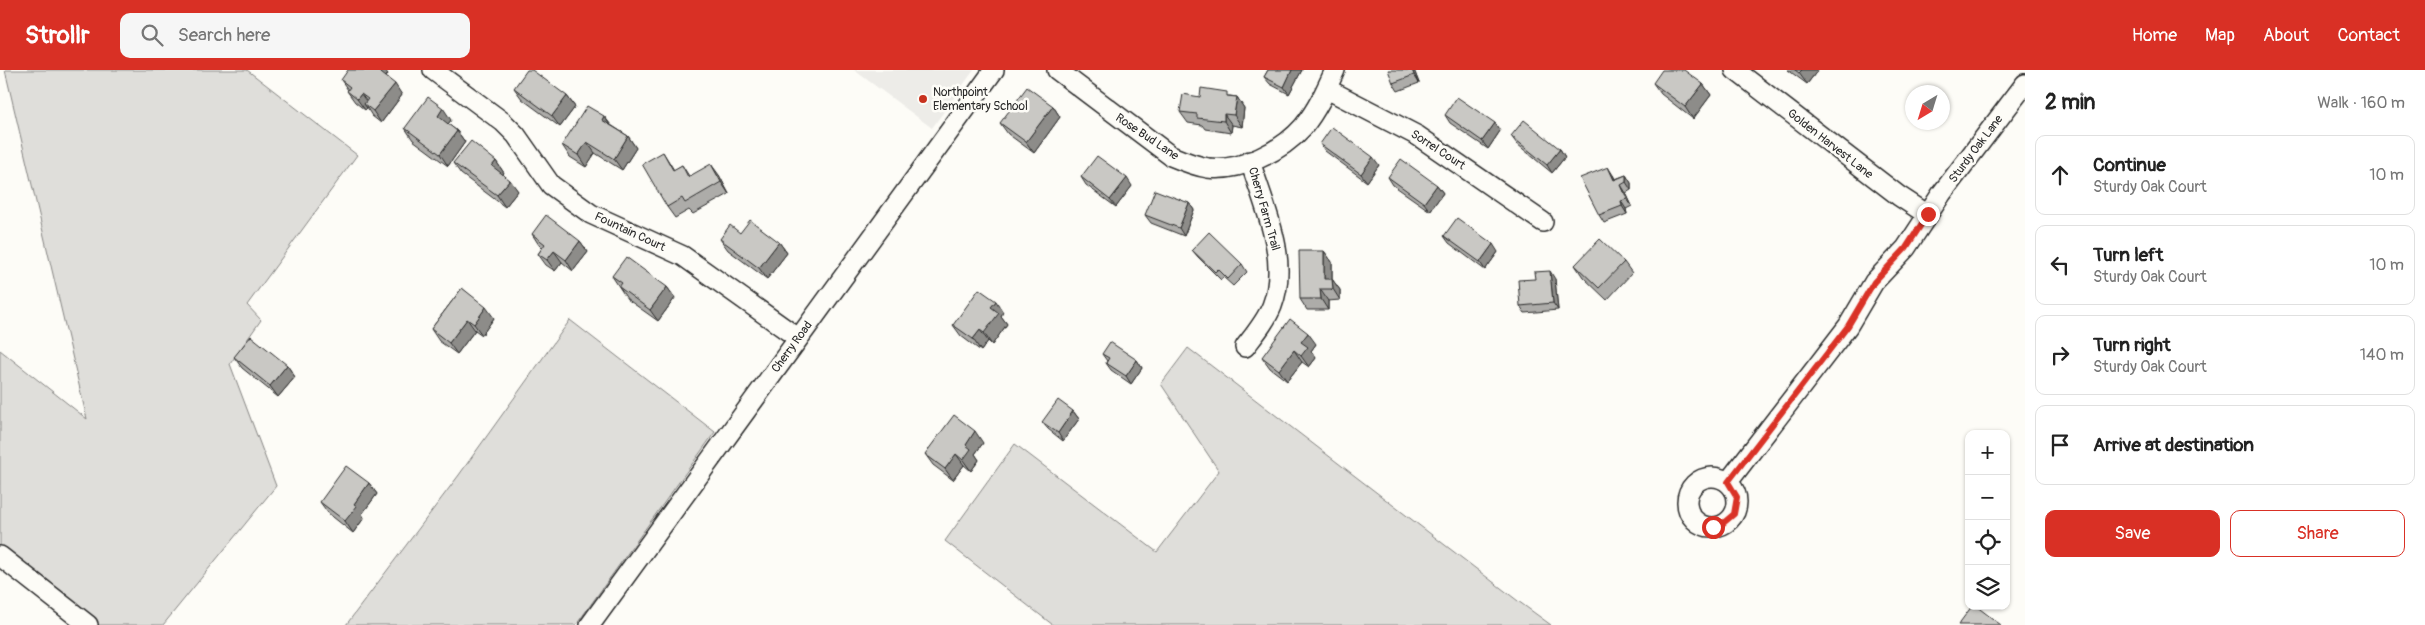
<!DOCTYPE html>
<meta charset="utf-8">
<style>
body{margin:0;font-family:Pangolin,sans-serif;background:#f6f6f6;color:#222}
.controls{position:absolute;right:15px;bottom:15px;display:grid;overflow:hidden;border-radius:10px;box-shadow:0 1px 4px #0004}
.controls button{width:45px;height:45px;display:grid;place-items:center;padding:0;border:0;border-bottom:1px solid #e0e0e0;background:#fff;color:#222;font:25px sans-serif}
.compass{position:absolute;left:1905px;top:15px;width:45px;height:45px;border-radius:50%;background:#fff;box-shadow:0 1px 4px #0004;rotate:218deg}
.stop{position:absolute;width:15px;height:15px;margin:-11px;border:4px solid #d93025;border-radius:50%;background:#fff}
.stop.end{background:#d93025;border-color:#fff;box-shadow:0 1px 5px #0008}
.list{margin:0;padding:0;list-style:none}
h2{display:flex;justify-content:space-between;align-items:center;height:65px;margin:0;padding:0 20px;font-size:21px}
h2 small{font-size:16px;font-weight:400;color:#767676}
.list li{display:grid;grid-template-columns:32px 1fr auto;gap:15px;align-items:center;box-sizing:border-box;height:80px;margin:0 10px 10px;padding:0 10px;border:1px solid #e0e0e0;border-radius:10px}
.list b{display:block;font-size:19px;white-space:nowrap}
.list p{margin:0;font-size:16px;white-space:nowrap;color:#767676}
.list em{font-size:16px;font-style:normal;color:#767676}
.actions{display:flex;gap:10px;padding:15px 20px}
.actions a{flex:1;padding:11px 0;border:1px solid #d93025;border-radius:10px;text-align:center;font-size:18px;color:#d93025}
.actions .main{background:#d93025;color:#fff}
.icon{flex:none;width:28px;height:28px;fill:none;stroke:currentColor;stroke-width:2;stroke-linecap:round;stroke-linejoin:round}
.map{position:relative;flex:none;width:2025px;height:555px;overflow:hidden}
header{display:flex;align-items:center;gap:30px;box-sizing:border-box;height:70px;padding:0 25px;background:#d93025;color:#fff}
header strong{font-size:24px}
nav{display:flex;gap:28px;margin-inline-start:auto;font-size:18px}
.search{width:350px;height:45px;background:#f6f6f6;display:flex;align-items:center;gap:12px;box-sizing:border-box;padding:0 18px;border-radius:10px;color:#767676;font-size:19px}
main{display:flex}
aside{flex:1;background:#fff}
.map>svg:first-child{display:block}
</style>
<header>
<strong>Strollr</strong>
<div class="search"><svg class="icon" aria-label="search" viewBox="0 0 24 24"><circle cx="10" cy="10" r="6"/><path d="M15 15l6 6"/></svg>Search here</div>
<nav><a>Home</a><a>Map</a><a>About</a><a>Contact</a></nav>
</header>
<main>
<div class="map">
<svg width="2025" height="555" viewBox="0 0 2025 555">
<rect width="100%" height="100%" fill="#fdfcf7"/>
<filter id="ink" filterUnits="userSpaceOnUse"><feTurbulence type="fractalNoise" baseFrequency=".02" numOctaves="2"/><feDisplacementMap in="SourceGraphic" scale="10" xChannelSelector="R" yChannelSelector="G"/><feConvolveMatrix kernelMatrix="1 2 1 2 8 2 1 2 1" color-interpolation-filters="sRGB"/></filter>
<g filter="url(#ink)">
<polygon fill="#edece8" points="854,0 974,0 932,58"/>
<g fill="#dfdeda" stroke="#858482">
<polygon points="5,0 247,0 357,85 247,235 261,250 230,294 276,416 163,555 96,555 0,480 0,280 87,349"/>
<polygon points="570,250 715,362 576,555 346,555 459,405"/>
<polygon points="1188,278 1518,531 1551,555 1053,555 945,471 1015,374 1157,482 1219,401 1161,314"/>
</g>
<g fill="none" stroke-linecap="round" stroke-linejoin="round">
<g stroke="#2b2b2b" stroke-width="22">
<g id="street">
<polyline points="433,0 503,52 516,65 551,115 591,144 683,186 798,268"/>
<path d="M 1057,0 L 1171,86 C 1183,91 1195,96 1208,98 C 1240,102 1282,81 1303,57 C 1317,40 1326,20 1335,0"/>
<polyline points="1735,0 1899,126 1928,145"/>
<polyline points="1327,19 1418,66 1543,152"/>
<path d="M 1245,277 C 1255,264 1266,251 1272,236 C 1290,189 1264,136 1250,91"/>
<circle cx="1712" cy="432" r="25"/>
<polyline points="1728,412 1848,256 1874,212 1906,178 1942,123 2025,14"/>
<polyline points="0,486 88,555"/>
<polyline points="590,555 994,0"/>
</g>
</g>
<use href="#street" stroke="#fdfcf7" stroke-width="19"/>
</g>
<g fill="#adaca9" stroke="#2b2b2b">
<polygon points="1268,0 1302,0 1289,24 1270,14 1264,7"/>
<polygon points="1414,0 1419,13 1398,21 1393,13"/>
<polygon points="1788,0 1818,0 1807,14"/>
<polygon points="388,4 386,7 402,25 381,53 372,46 367,38 365,40 355,32 347,21 348,20 341,10"/>
<polygon points="1653,13 1703,14 1711,25 1693,49 1661,24"/>
<polygon points="514,18 567,26 575,37 560,57 522,29"/>
<polygon points="1230,26 1237,27 1244,38 1242,57 1232,55 1231,63 1205,59 1202,55 1188,53 1180,42 1200,27"/>
<polygon points="1053,36 1060,47 1034,83 1008,64 1000,53"/>
<polygon points="1445,45 1500,61 1488,79 1450,53"/>
<polygon points="604,46 611,55 628,66 636,78 622,100 595,83 586,97 570,87 562,75"/>
<polygon points="451,50 448,54 457,61 465,72 448,96 413,70 405,58"/>
<polygon points="1511,66 1560,79 1565,87 1552,103 1517,74"/>
<polygon points="1320,74 1379,95 1367,112 1325,81"/>
<polygon points="663,82 674,100 682,95 689,106 719,105 729,124 693,144 689,140 675,148 667,137"/>
<polygon points="496,91 504,103 503,104 518,121 505,137 461,104 453,93"/>
<polygon points="1613,105 1615,109 1626,105 1631,113 1631,120 1626,123 1632,136 1626,139 1627,144 1604,153 1599,145"/>
<polygon points="1081,107 1132,116 1116,137 1086,115"/>
<polygon points="1388,107 1437,115 1443,123 1430,141 1393,115"/>
<polygon points="1189,133 1194,140 1184,166 1151,153 1145,145"/>
<polygon points="532,164 580,171 588,182 573,201 562,192 555,201 546,195 538,184 542,178 539,175"/>
<polygon points="1444,166 1498,182 1485,200 1449,173"/>
<polygon points="720,169 779,172 787,183 767,209 728,180"/>
<polygon points="1192,180 1242,194 1247,202 1233,216 1223,207 1221,210 1198,187"/>
<polygon points="1324,181 1332,192 1332,209 1340,220 1340,230 1328,231 1328,240 1307,240 1300,229"/>
<polygon points="1624,192 1632,203 1607,230 1583,207 1575,195"/>
<polygon points="612,206 667,217 675,228 658,251 627,229"/>
<polygon points="1555,209 1558,240 1525,243 1520,236"/>
<polygon points="462,218 494,248 482,265 475,260 457,284 439,271 431,259"/>
<polygon points="1003,242 1001,246 1007,254 992,275 988,271 981,281 961,266 953,255"/>
<polygon points="1316,274 1311,281 1316,288 1309,297 1302,292 1287,311 1270,298 1262,287"/>
<polygon points="1102,284 1137,290 1142,298 1131,314 1111,300 1106,293 1107,291"/>
<polygon points="234,287 287,295 295,307 278,327 242,298"/>
<polygon points="1073,341 1079,349 1063,371 1048,359 1042,352"/>
<polygon points="983,373 975,384 979,390 971,401 964,395 953,410 933,395 925,384"/>
<polygon points="369,413 377,424 362,444 364,448 353,463 328,443 320,432"/>
</g>
<g fill="#8d8c89" stroke="#2b2b2b">
<polygon points="376,0 385,0 388,4 383,10"/>
<polygon points="1292,0 1302,0 1289,24 1284,17"/>
<polygon points="1412,0 1414,0 1419,13 1414,5"/>
<polygon points="1802,0 1818,0 1807,14 1799,3"/>
<polygon points="395,14 402,25 381,53 373,41"/>
<polygon points="1703,14 1711,25 1693,49 1685,37"/>
<polygon points="361,24 369,35 364,34 367,38 365,40 357,29"/>
<polygon points="567,26 575,37 560,57 552,46"/>
<polygon points="1237,27 1244,38 1242,57 1234,45"/>
<polygon points="1053,36 1060,47 1034,83 1026,72"/>
<polygon points="443,38 451,50 446,57 438,46"/>
<polygon points="1224,44 1232,55 1231,63 1224,51"/>
<polygon points="604,46 612,58 602,50"/>
<polygon points="1495,53 1500,61 1488,79 1482,71"/>
<polygon points="457,61 465,72 448,96 440,84"/>
<polygon points="628,66 636,78 622,100 614,89"/>
<polygon points="587,72 595,83 586,97 578,85"/>
<polygon points="1560,79 1565,87 1552,103 1547,95"/>
<polygon points="1373,87 1379,95 1367,112 1361,104"/>
<polygon points="496,91 504,103 500,107 492,96"/>
<polygon points="711,94 719,105 729,124 721,112"/>
<polygon points="1608,97 1613,105 1619,117 1614,110"/>
<polygon points="1626,105 1631,113 1631,120 1626,112"/>
<polygon points="1127,108 1132,116 1116,137 1110,130"/>
<polygon points="510,110 518,121 505,137 497,125"/>
<polygon points="1437,115 1443,123 1430,141 1424,133"/>
<polygon points="1621,115 1626,123 1632,136 1627,129"/>
<polygon points="1621,131 1626,139 1627,144 1622,136"/>
<polygon points="1189,133 1194,140 1184,166 1179,158"/>
<polygon points="580,171 588,182 573,201 566,190"/>
<polygon points="779,172 787,183 767,209 759,198"/>
<polygon points="1493,174 1498,182 1485,200 1480,192"/>
<polygon points="554,181 562,192 555,201 547,190"/>
<polygon points="1324,181 1332,192 1332,220 1324,209"/>
<polygon points="1550,201 1555,209 1558,240 1553,233"/>
<polygon points="1332,209 1340,220 1340,230 1333,219"/>
<polygon points="667,217 675,228 658,251 650,240"/>
<polygon points="1320,219 1328,231 1328,240 1321,229"/>
<polygon points="996,231 1003,242 1001,246 1007,254 992,275 984,263 991,237"/>
<polygon points="486,237 494,248 482,265 474,254"/>
<polygon points="467,249 475,260 457,284 449,273"/>
<polygon points="980,260 988,271 981,281 973,269"/>
<polygon points="1308,263 1316,274 1311,281 1316,288 1309,297 1301,286 1301,272"/>
<polygon points="1294,280 1302,292 1287,311 1279,300"/>
<polygon points="1137,290 1142,298 1131,314 1126,306"/>
<polygon points="287,295 295,307 278,327 270,316"/>
<polygon points="1073,341 1079,349 1063,371 1058,363"/>
<polygon points="975,361 983,373 975,384 979,390 971,401 963,390 966,375"/>
<polygon points="956,384 964,395 953,410 945,399"/>
<polygon points="369,413 377,424 362,444 364,448 353,463 345,451 354,434"/>
</g>
<g fill="#c9c8c4" stroke="#2b2b2b">
<polygon points="348,0 377,0 395,14 373,41 364,34 368,29 361,24 357,29 347,21 350,17 341,10"/>
<polygon points="527,0 532,0 567,26 552,46 514,18"/>
<polygon points="1268,0 1292,0 1284,17 1264,7"/>
<polygon points="1388,0 1412,0 1414,5 1393,13"/>
<polygon points="1662,0 1684,0 1703,14 1685,37 1653,13"/>
<polygon points="1795,0 1802,0 1799,3"/>
<polygon points="1027,17 1053,36 1026,72 1000,53"/>
<polygon points="1201,18 1227,22 1227,26 1237,27 1234,45 1224,44 1224,51 1197,48 1197,44 1180,42 1183,24 1200,27"/>
<polygon points="428,27 443,38 438,46 457,61 440,84 405,58"/>
<polygon points="1457,27 1495,53 1482,71 1445,45"/>
<polygon points="587,36 604,46 602,50 628,66 614,89 587,72 578,85 562,75"/>
<polygon points="1524,50 1560,79 1547,95 1511,66"/>
<polygon points="1332,57 1373,87 1361,104 1320,74"/>
<polygon points="471,71 496,91 492,96 510,110 497,125 453,93"/>
<polygon points="663,82 673,100 682,95 688,107 711,94 721,112 685,133 682,128 667,137 642,94"/>
<polygon points="1097,86 1127,108 1110,130 1081,107"/>
<polygon points="1401,89 1437,115 1424,133 1388,107"/>
<polygon points="1608,97 1614,110 1626,105 1626,112 1621,115 1627,129 1621,131 1622,136 1599,145 1580,108"/>
<polygon points="1155,120 1189,133 1179,158 1145,145"/>
<polygon points="546,145 580,171 566,190 554,181 547,190 538,184 545,174 532,164"/>
<polygon points="1457,148 1493,174 1480,192 1444,166"/>
<polygon points="750,150 779,172 759,198 720,169 730,155 740,163"/>
<polygon points="1209,162 1242,194 1228,209 1218,199 1215,202 1192,180"/>
<polygon points="1600,169 1624,192 1599,218 1575,195"/>
<polygon points="1299,181 1324,181 1324,209 1332,209 1333,219 1320,219 1321,229 1300,229"/>
<polygon points="626,187 667,217 650,240 619,217 622,213 612,206"/>
<polygon points="1550,201 1553,233 1520,236 1518,210 1535,209 1534,202"/>
<polygon points="462,218 486,237 474,254 467,249 449,273 431,259"/>
<polygon points="979,219 996,231 991,237 999,243 984,263 980,260 973,269 953,255"/>
<polygon points="1290,249 1308,263 1301,272 1308,277 1301,286 1294,280 1279,300 1262,287"/>
<polygon points="251,266 287,295 270,316 234,287"/>
<polygon points="1110,272 1137,290 1126,306 1106,293 1109,288 1102,284"/>
<polygon points="1058,330 1073,341 1058,363 1042,352"/>
<polygon points="954,345 975,361 966,375 971,379 963,390 956,384 945,399 925,384"/>
<polygon points="346,396 369,413 354,434 357,436 345,451 320,432"/>
<polygon points="1972,536 1976,536 2001,555 1958,555"/>
</g>
</g>
<g fill="none" stroke-linecap="round" stroke-linejoin="round" filter="url(#ink)">
<polyline stroke="#d93025" stroke-width="6" points="1713,457 1721,455 1734,444 1737,427 1728,412 1848,256 1874,212 1906,178 1928,144"/>
</g>
<circle fill="#c8321e" stroke="#fdfcf7" stroke-width="2" cx="923" cy="29" r="5"/>
<g text-anchor="middle" dominant-baseline="central" stroke-width="5" stroke-linejoin="round" paint-order="stroke">
<g font-size="12" fill="#2b2b2b" stroke="#fdfcf7" text-anchor="start">
<text x="933" y="22">Northpoint<tspan x="933" dy="14">Elementary School</tspan></text>
</g>
<g font-size="12" fill="#2b2b2b" stroke="#fdfcf7">
<text transform="translate(1147 67) rotate(34)">Rose Bud Lane</text>
<text transform="translate(1830 74) rotate(38)">Golden Harvest Lane</text>
<text transform="translate(1976 79) rotate(-53)">Sturdy Oak Lane</text>
<text transform="translate(1438 80) rotate(33)">Sorrel Court</text>
<text transform="translate(1264 139) rotate(74)">Cherry Farm Trail</text>
<text transform="translate(630 162) rotate(25)">Fountain Court</text>
<text transform="translate(792 277) rotate(-54)">Cherry Road</text>
</g>
</g>
</svg>
<div class="controls">
<button>+</button>
<button>−</button>
<button><svg class="icon" aria-label="locate" viewBox="0 0 24 24"><circle cx="12" cy="12" r="6"/><path d="M12 2v4M12 18v4M2 12h4M18 12h4"/></svg></button>
<button><svg class="icon" aria-label="layers" viewBox="0 0 24 24"><path d="M12 4l9 5-9 5-9-5zM3 14l9 5 9-5"/></svg></button>
</div>
<svg class="compass" viewBox="-18 -18 36 36"><path d="M0-13l5 13h-10z" fill="#e53935"/><path d="M0 13l5-13h-10z" fill="#767676"/></svg>
<div class="stop" style="left:1713px;top:457px"></div>
<div class="stop end" style="left:1928px;top:144px"></div>
</div>
<aside>
<h2>2 min<small>Walk · 160 m</small></h2>
<ul class="list">
<li><svg class="icon" aria-label="ahead" viewBox="0 0 24 24"><path d="M12 20V5M6 11l6-6 6 6"/></svg><div><b>Continue</b><p>Sturdy Oak Court</p></div><em>10 m</em></li>
<li><svg class="icon" aria-label="left" viewBox="0 0 24 24"><path d="M17 20v-9H6M10 6l-5 5 5 5"/></svg><div><b>Turn left</b><p>Sturdy Oak Court</p></div><em>10 m</em></li>
<li><svg class="icon" aria-label="right" viewBox="0 0 24 24"><path d="M7 20v-9h11M14 6l5 5-5 5"/></svg><div><b>Turn right</b><p>Sturdy Oak Court</p></div><em>140 m</em></li>
<li><svg class="icon" aria-label="arrive" viewBox="0 0 24 24"><path d="M6 21V4h12l-3 4 3 4H6"/></svg><div><b>Arrive at destination</b></div></li>
</ul>
<div class="actions"><a class="main">Save</a><a>Share</a></div>
</aside>
</main>
